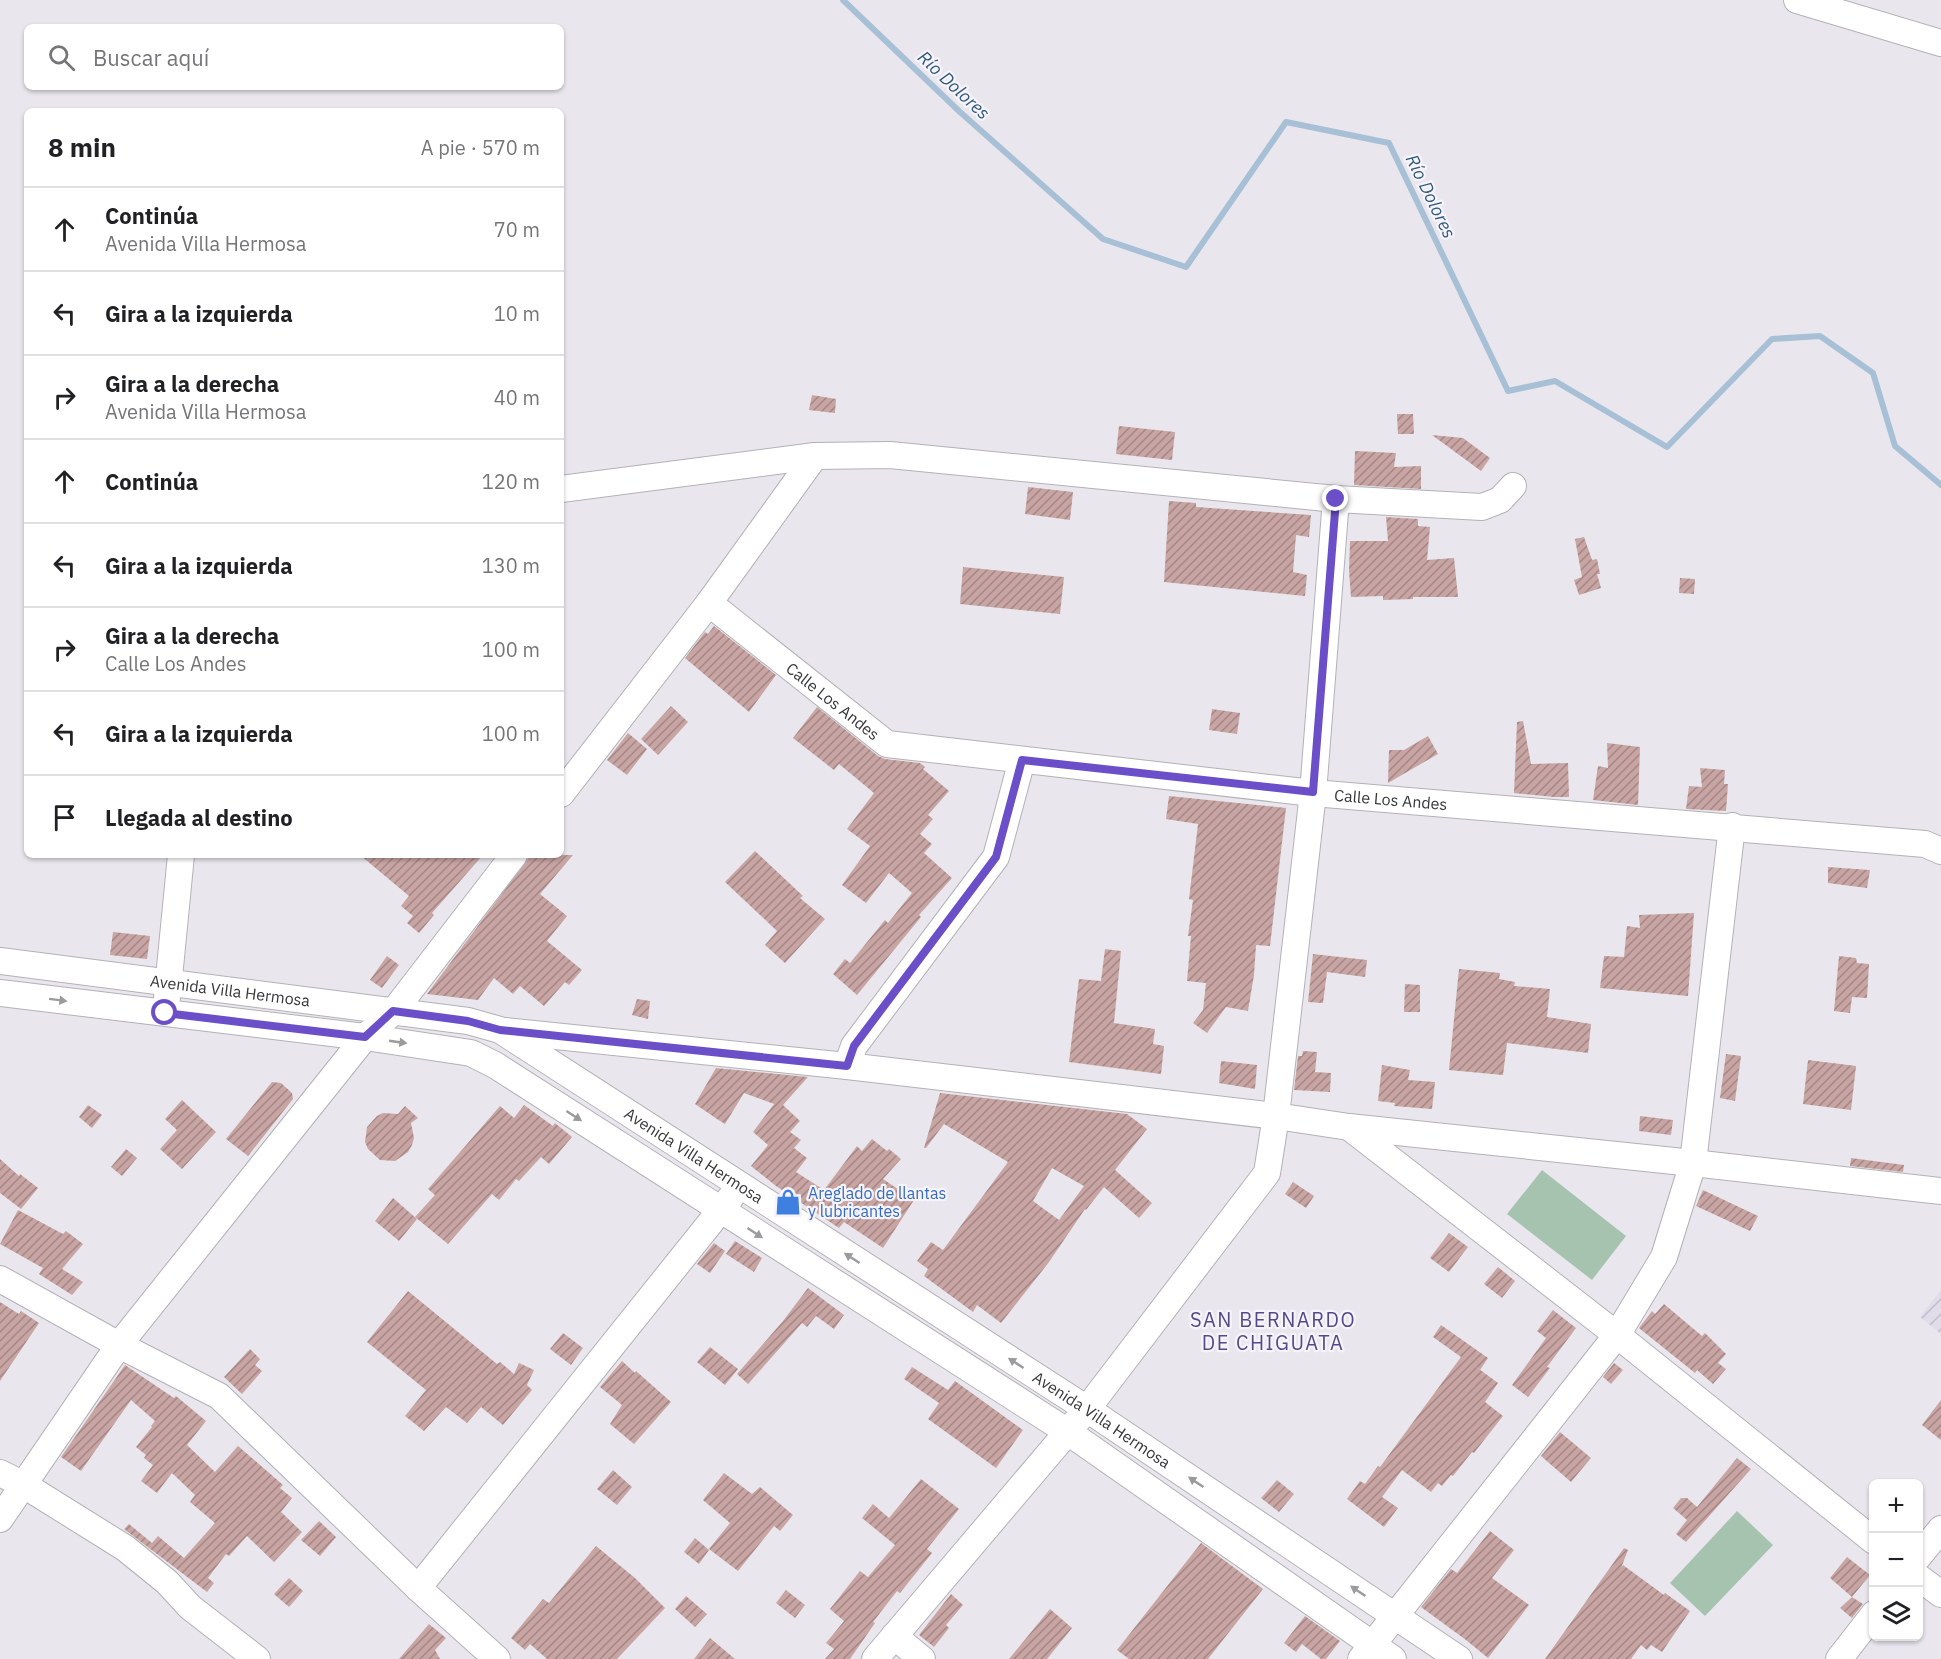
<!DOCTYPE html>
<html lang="es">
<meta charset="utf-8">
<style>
body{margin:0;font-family:"IBM Plex Sans",sans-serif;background:#f2f2f2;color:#202124}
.controls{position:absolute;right:18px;bottom:18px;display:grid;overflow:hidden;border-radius:9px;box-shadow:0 2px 4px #0004}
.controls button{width:54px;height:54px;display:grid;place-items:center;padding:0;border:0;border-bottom:2px solid #e0e0e0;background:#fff;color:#202124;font:30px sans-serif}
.stop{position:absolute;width:18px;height:18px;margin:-14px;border:4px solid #6a4fc9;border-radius:50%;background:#fff}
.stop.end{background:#6a4fc9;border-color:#fff;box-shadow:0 2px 6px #0008}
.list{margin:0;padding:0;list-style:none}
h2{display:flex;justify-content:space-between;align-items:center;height:78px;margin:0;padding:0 24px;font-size:26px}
h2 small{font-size:20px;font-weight:400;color:#757577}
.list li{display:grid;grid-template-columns:39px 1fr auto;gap:18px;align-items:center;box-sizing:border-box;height:84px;padding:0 24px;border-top:2px solid #e0e0e0}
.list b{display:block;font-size:22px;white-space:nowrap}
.list p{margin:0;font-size:20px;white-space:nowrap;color:#757577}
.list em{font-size:20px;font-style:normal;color:#757577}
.icon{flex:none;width:33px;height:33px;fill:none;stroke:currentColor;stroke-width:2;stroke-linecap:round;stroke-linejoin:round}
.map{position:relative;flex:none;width:1941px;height:1659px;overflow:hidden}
.search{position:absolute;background:#fff;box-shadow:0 2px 4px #0004;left:24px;top:24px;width:540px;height:66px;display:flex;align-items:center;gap:15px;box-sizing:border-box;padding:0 21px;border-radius:9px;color:#757577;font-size:22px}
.panel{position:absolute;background:#fff;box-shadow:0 2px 4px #0004;left:24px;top:108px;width:540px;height:750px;border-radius:9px}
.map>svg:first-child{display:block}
</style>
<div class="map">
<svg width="1941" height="1659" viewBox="0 0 1941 1659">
<defs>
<pattern id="industrial-furrows" width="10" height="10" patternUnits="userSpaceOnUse" patternTransform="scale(1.5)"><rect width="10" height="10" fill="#e1dcea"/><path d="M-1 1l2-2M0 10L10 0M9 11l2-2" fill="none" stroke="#c2bdc9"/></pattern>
<pattern id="building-hatch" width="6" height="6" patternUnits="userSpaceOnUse" patternTransform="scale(1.5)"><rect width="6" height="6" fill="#c8a5a3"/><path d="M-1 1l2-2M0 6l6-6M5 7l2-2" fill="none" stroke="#a38786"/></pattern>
</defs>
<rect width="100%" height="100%" fill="#e9e7ed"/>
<polygon fill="url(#industrial-furrows)" points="1941,1290 1941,1334 1920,1317"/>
<g fill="#a6c3b0">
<polygon points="1542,1170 1626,1236 1592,1280 1507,1214"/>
<polygon points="1737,1511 1773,1545 1705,1616 1670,1583"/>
</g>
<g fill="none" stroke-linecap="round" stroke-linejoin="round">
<polyline stroke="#a7c0d6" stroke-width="6" points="843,0 960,112 1103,239 1186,267 1286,122 1389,143 1508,391 1555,381 1667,447 1772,339 1820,336 1873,373 1895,446 1941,485"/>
</g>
<g fill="url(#building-hatch)" fill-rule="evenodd">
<polygon points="812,395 836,399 835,413 809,410"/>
<polygon points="1397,414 1413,414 1414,434 1398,434"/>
<polygon points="1119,426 1175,432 1172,460 1116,454"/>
<polygon points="1432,435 1463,438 1490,458 1481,471"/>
<polygon points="1355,451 1396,453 1394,467 1421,466 1421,489 1354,485"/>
<polygon points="1028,487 1073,492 1070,520 1025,514"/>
<polygon points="1169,501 1196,503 1196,507 1311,515 1309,537 1296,535 1293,572 1307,575 1305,596 1164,582"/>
<polygon points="1386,517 1418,519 1418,526 1430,527 1427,560 1454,558 1458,597 1413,597 1413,599 1383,600 1383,596 1351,597 1349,571 1350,541 1388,541"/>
<polygon points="1584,537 1592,560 1597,559 1600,574 1597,574 1601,588 1579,595 1574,580 1582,577 1575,539"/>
<polygon points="963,567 1064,577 1060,614 960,604"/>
<polygon points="1680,578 1695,579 1694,594 1679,593"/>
<polygon points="714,626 776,675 749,712 685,658 705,632 708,634"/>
<polygon points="671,706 688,722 658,755 641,739"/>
<polygon points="817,707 878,756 885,759 920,763 925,767 923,769 949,791 928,815 933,819 920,834 932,844 924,853 952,878 919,915 921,917 857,995 833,974 845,959 850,963 885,920 888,923 912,893 889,873 866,903 842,885 870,846 847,829 874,793 839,764 834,770 793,738"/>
<polygon points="1212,709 1240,713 1237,734 1209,730"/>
<polygon points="1523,721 1531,764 1568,763 1569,797 1554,797 1514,793 1517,722"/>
<polygon points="628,733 647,749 627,775 607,760"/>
<polygon points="1428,736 1438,754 1388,783 1389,750 1404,750"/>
<polygon points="1607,743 1640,747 1638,805 1593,800 1598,766 1608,768"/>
<polygon points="1700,768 1725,770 1724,784 1728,784 1726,811 1686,809 1689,786 1702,787"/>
<polygon points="1169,796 1286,808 1270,946 1256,945 1254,975 1248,1011 1226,1007 1207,1033 1193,1023 1203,1010 1206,983 1187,981 1191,936 1188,936 1193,900 1189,899 1198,824 1166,819"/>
<polygon points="755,851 803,896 800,898 825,919 785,963 765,945 777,931 725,882"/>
<polygon points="360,855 483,855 432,913 434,915 419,933 407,923 413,916 401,906 409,896"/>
<polygon points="531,855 573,855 540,894 567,916 547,941 582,970 569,985 565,982 544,1006 520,986 513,994 494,978 478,1000 427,994"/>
<polygon points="1828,867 1870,870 1867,888 1828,883"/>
<polygon points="1694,913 1688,996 1600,988 1604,956 1624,957 1627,926 1640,928 1639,915"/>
<polygon points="113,932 150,936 147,959 110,955"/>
<polygon points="1105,949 1121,951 1114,1023 1155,1029 1153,1044 1164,1046 1161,1074 1069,1062 1079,979 1101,981"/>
<polygon points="1313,954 1367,960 1365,977 1327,972 1323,1003 1308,1002"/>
<polygon points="387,956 399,965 382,988 370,980"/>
<polygon points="1839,956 1856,958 1857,963 1869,964 1867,998 1852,997 1850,1013 1834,1011"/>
<polygon points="1459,969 1500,973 1499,979 1515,982 1514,986 1550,989 1547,1017 1591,1024 1588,1053 1507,1043 1503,1075 1449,1070"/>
<polygon points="1405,984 1420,985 1420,1012 1404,1012"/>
<polygon points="637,999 650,1001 648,1019 632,1015"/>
<polygon points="1303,1051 1317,1052 1315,1072 1331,1073 1330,1092 1294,1090 1298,1056 1302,1056"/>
<polygon points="1726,1054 1741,1056 1735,1101 1720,1098"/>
<polygon points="1808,1060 1856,1066 1851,1110 1803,1104"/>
<polygon points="1221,1061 1257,1065 1255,1089 1219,1083"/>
<polygon points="1382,1065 1410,1070 1408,1080 1435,1082 1432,1109 1394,1106 1395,1103 1378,1101"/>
<polygon points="716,1068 808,1077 783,1105 800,1121 790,1132 801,1140 794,1148 807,1158 796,1172 824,1190 857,1146 862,1151 872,1139 887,1151 889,1149 901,1159 883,1179 914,1200 883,1248 844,1222 839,1228 776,1186 751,1166 768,1145 753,1132 774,1104 744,1093 725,1124 717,1119 695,1104"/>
<polygon points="272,1082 281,1083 292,1093 293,1099 248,1156 226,1139"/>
<path d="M 940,1093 L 1127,1114 L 1147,1129 L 1115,1170 L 1152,1203 L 1139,1218 L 1104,1187 L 1086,1210 L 1085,1209 L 1049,1262 L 1001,1323 L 977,1305 L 973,1312 L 924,1276 L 928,1269 L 917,1261 L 931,1242 L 943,1250 L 1008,1162 L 944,1124 L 926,1148 L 924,1148 ZM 1052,1168 L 1084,1186 L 1059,1220 L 1033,1201 Z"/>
<polygon points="182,1100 216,1132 182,1169 160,1149 177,1130 165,1119"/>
<polygon points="88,1105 102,1115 92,1128 79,1117"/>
<polygon points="524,1105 553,1126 555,1123 572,1137 549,1164 541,1157 519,1181 516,1179 499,1200 492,1194 448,1244 415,1217 435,1195 428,1189 500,1106 514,1118"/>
<polygon points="405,1106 418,1118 411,1123 414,1138 412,1145 408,1152 395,1161 380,1160 368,1149 365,1142 367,1127 377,1116 383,1113 398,1114"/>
<polygon points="1640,1116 1673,1120 1671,1135 1639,1131"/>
<polygon points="126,1149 137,1158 122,1176 111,1167"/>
<polygon points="1851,1158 1904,1165 1903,1172 1850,1166"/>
<polygon points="0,1159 19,1176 20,1174 38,1188 21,1209 0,1193"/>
<polygon points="1293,1182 1314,1196 1306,1208 1285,1194"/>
<polygon points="1703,1190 1758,1216 1750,1231 1696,1206"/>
<polygon points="393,1198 417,1219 399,1241 375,1221"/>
<polygon points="18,1210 63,1234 66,1231 83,1244 62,1269 83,1282 72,1295 39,1274 43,1268 0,1244"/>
<polygon points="1449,1233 1468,1247 1449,1272 1430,1258"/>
<polygon points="735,1241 762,1258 754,1272 726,1254"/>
<polygon points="714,1243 725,1251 710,1273 697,1264"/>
<polygon points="1498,1267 1515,1281 1502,1298 1484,1284"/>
<polygon points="808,1288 844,1315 834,1329 816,1316 807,1327 802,1323 748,1384 737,1374 783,1321"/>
<polygon points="408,1291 497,1364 500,1362 514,1374 519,1363 534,1370 527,1385 532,1390 503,1425 481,1407 467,1423 446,1407 424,1431 405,1416 426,1390 367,1342"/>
<polygon points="0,1302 19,1314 21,1311 39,1323 0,1381"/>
<polygon points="1664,1304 1702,1336 1705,1333 1726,1354 1718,1363 1726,1369 1713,1384 1697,1370 1695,1373 1639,1328 1652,1311 1655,1314"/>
<polygon points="1553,1310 1576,1328 1547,1367 1550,1368 1528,1397 1512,1385 1546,1338 1537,1331"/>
<polygon points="1441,1325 1488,1358 1480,1370 1475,1366 1498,1383 1485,1402 1503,1416 1474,1453 1472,1452 1453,1476 1451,1475 1442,1486 1438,1483 1431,1492 1402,1470 1382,1497 1398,1508 1384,1527 1347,1499 1360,1481 1365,1484 1378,1466 1380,1467 1461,1357 1433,1337"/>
<polygon points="563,1333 583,1348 571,1365 550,1349"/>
<polygon points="710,1347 738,1369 725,1385 697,1362"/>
<polygon points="250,1349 260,1359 255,1365 262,1371 242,1394 224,1377"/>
<polygon points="622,1361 635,1373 636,1371 671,1402 634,1444 610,1424 622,1405 600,1387"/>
<polygon points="1614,1363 1623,1370 1611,1384 1603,1377"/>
<polygon points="125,1365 174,1398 176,1396 206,1421 187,1445 215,1472 238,1446 283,1485 280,1488 292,1498 281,1512 302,1532 274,1562 247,1536 229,1556 226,1554 208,1578 214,1583 207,1592 124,1529 129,1524 152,1543 158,1536 184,1558 215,1523 190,1502 195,1495 172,1473 157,1493 141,1481 153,1465 144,1458 146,1455 136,1447 152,1427 151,1426 155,1421 131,1400 81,1471 61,1457"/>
<polygon points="912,1367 948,1390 955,1381 1023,1430 996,1468 928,1419 939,1403 904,1379"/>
<polygon points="1941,1400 1941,1440 1922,1425"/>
<polygon points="1560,1432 1591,1458 1571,1482 1541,1456"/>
<polygon points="1737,1458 1751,1469 1686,1542 1676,1534 1687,1520 1673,1508 1681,1498 1687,1498 1697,1507"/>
<polygon points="613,1470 632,1487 617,1505 597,1489"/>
<polygon points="724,1473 752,1494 760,1487 793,1515 780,1531 774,1526 738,1571 709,1549 730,1523 703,1500"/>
<polygon points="921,1479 959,1509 927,1549 932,1553 900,1593 897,1591 873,1622 875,1623 850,1659 825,1659 834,1649 826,1643 844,1621 830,1609 860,1571 868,1577 895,1545 862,1518 873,1504 889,1518"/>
<polygon points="1277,1480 1294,1494 1279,1512 1261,1498"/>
<polygon points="319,1521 336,1537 320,1556 301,1540"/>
<polygon points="1490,1531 1514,1550 1492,1578 1529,1605 1488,1658 1466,1640 1421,1607 1451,1569 1457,1573"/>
<polygon points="695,1538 709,1550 699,1564 684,1552"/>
<polygon points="1201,1543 1263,1589 1208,1659 1129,1659 1117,1650"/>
<polygon points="596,1546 635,1578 665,1608 617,1659 547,1659 530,1644 525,1650 511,1638 543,1599 549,1603"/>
<polygon points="1624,1548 1628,1550 1621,1568 1623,1565 1664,1595 1665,1593 1690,1611 1662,1652 1651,1645 1647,1650 1641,1645 1631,1659 1545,1659"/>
<polygon points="1847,1557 1870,1575 1852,1597 1830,1578"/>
<polygon points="289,1578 303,1591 289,1607 274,1594"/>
<polygon points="786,1590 805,1605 795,1618 776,1603"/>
<polygon points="951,1594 963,1605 946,1625 949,1628 934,1647 919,1635"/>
<polygon points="686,1596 707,1614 695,1627 675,1609"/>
<polygon points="1852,1597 1863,1604 1852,1618 1840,1608"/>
<polygon points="1050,1609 1072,1628 1047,1659 1009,1659"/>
<polygon points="1305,1616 1340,1641 1326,1659 1321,1659 1302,1644 1296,1652 1284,1643"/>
<polygon points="429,1624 446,1638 435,1650 440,1659 399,1659"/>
<polygon points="710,1638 735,1659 694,1659"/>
</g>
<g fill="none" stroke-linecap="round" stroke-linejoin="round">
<g stroke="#b3b1b7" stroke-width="28">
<g id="minor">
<polyline points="1797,0 1941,43"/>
<polyline points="561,489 815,456 890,455 1336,499 1482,507 1500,500 1513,486"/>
<path id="s1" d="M 709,603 L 887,744 L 1313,793 L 1925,844 L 1941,851"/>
<polyline points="561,794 709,603 815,456"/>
<path id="s2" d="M 0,961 L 468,1021 L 500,1030 L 1087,1409 L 1459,1659"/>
<polyline points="0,993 365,1037 471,1053 495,1065 1068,1432 1393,1659"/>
<polyline points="167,998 181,855"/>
<polyline points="506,1031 847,1066 1276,1116 1349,1127 1693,1163 1941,1191"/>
<polyline points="847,1066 854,1046 996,857 1022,760"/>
<polyline points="1349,1127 1617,1335 1874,1541"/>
<polyline points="0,1279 119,1345 219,1396 418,1588 497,1659"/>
<polyline points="0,1473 24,1485 125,1548 167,1582 190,1607 257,1659"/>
<polyline points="0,1519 119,1345 365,1037 394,1011 514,855"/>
<polyline points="1918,1557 1941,1529"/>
<polyline points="1918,1577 1941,1594"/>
<polyline points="418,1588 731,1197"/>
<polyline points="894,1636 922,1659"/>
<polyline points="875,1659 1087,1409 1267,1173 1276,1116 1313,793 1336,499"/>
<polyline points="1361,1659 1617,1335 1664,1257 1693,1163 1732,826"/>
<polyline points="1839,1659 1874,1614"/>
</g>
</g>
<use href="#minor" stroke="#fff" stroke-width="26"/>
</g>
<defs><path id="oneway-solid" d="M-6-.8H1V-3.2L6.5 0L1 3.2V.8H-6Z" transform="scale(1.5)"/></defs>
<g fill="#9b9a9c">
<use href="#oneway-solid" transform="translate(58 1000) rotate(7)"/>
<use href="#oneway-solid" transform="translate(398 1042) rotate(8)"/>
<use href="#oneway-solid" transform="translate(574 1116) rotate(33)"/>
<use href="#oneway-solid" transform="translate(755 1233) rotate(33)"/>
<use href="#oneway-solid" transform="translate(852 1258) rotate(-147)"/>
<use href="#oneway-solid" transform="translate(1016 1363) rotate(-147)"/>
<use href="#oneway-solid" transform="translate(1196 1482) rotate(-146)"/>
<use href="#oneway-solid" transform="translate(1358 1591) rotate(-146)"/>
</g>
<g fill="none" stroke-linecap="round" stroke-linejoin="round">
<polyline stroke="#6a4fc9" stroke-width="8" points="165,1013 365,1037 393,1011 468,1021 500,1030 847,1066 854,1046 996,857 1022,760 1313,792 1336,499"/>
</g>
<defs>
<g id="shop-bare" transform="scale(2.07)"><path d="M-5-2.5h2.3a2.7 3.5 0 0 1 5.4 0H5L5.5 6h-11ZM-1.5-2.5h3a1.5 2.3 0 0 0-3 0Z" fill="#3f7fe0" stroke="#f6f4fa" stroke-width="2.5" paint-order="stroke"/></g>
</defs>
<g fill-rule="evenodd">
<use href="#shop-bare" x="788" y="1202"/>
</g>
<g text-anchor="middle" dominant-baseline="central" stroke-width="4.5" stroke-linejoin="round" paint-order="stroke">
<g font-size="16" fill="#373639" stroke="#f6f4fa">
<text stroke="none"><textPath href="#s1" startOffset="158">Calle Los Andes</textPath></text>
<text stroke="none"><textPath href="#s1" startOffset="734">Calle Los Andes</textPath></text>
<text stroke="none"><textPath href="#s2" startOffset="232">Avenida Villa Hermosa</textPath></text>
<text stroke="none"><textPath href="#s2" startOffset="736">Avenida Villa Hermosa</textPath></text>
<text stroke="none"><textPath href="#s2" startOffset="1222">Avenida Villa Hermosa</textPath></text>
</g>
<g font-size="16" fill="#366cbe" stroke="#f6f4fa" text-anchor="start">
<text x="808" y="1193">Areglado de llantas<tspan x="808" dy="18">y lubricantes</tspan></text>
</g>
<g font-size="18" font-style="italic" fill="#30597a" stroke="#f6f4fa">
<text transform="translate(954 85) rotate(43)">Río Dolores</text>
<text transform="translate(1431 196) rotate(64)">Río Dolores</text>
</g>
<g font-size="20" letter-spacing="1.5" fill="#544a89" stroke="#f6f4fa">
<text x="1273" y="1319">SAN BERNARDO<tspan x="1273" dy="23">DE CHIGUATA</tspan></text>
</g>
</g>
</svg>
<div class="controls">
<button>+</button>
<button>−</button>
<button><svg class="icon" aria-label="layers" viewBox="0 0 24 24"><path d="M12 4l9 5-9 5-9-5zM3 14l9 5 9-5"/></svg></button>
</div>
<div class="stop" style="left:165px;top:1013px"></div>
<div class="stop end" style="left:1336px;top:499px"></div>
<div class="search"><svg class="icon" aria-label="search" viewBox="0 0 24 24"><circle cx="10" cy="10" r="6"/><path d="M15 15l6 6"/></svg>Buscar aquí</div>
<section class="panel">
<h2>8 min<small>A pie · 570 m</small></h2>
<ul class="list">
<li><svg class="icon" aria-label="ahead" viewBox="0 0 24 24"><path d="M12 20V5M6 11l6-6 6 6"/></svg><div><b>Continúa</b><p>Avenida Villa Hermosa</p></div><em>70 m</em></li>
<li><svg class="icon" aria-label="left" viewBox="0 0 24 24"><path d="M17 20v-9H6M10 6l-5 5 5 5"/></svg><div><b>Gira a la izquierda</b></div><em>10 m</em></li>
<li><svg class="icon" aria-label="right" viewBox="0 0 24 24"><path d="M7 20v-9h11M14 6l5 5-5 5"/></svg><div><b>Gira a la derecha</b><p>Avenida Villa Hermosa</p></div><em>40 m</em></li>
<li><svg class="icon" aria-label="ahead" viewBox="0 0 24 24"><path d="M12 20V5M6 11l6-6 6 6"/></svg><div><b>Continúa</b></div><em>120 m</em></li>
<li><svg class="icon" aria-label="left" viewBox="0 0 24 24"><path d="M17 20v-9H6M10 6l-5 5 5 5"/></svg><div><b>Gira a la izquierda</b></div><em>130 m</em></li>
<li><svg class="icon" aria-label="right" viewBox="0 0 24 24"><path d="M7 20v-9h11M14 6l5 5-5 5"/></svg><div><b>Gira a la derecha</b><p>Calle Los Andes</p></div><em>100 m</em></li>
<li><svg class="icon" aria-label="left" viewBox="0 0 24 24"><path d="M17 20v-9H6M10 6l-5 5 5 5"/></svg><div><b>Gira a la izquierda</b></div><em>100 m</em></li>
<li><svg class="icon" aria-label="arrive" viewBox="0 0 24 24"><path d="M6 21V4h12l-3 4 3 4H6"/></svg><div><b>Llegada al destino</b></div></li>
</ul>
</section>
</div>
